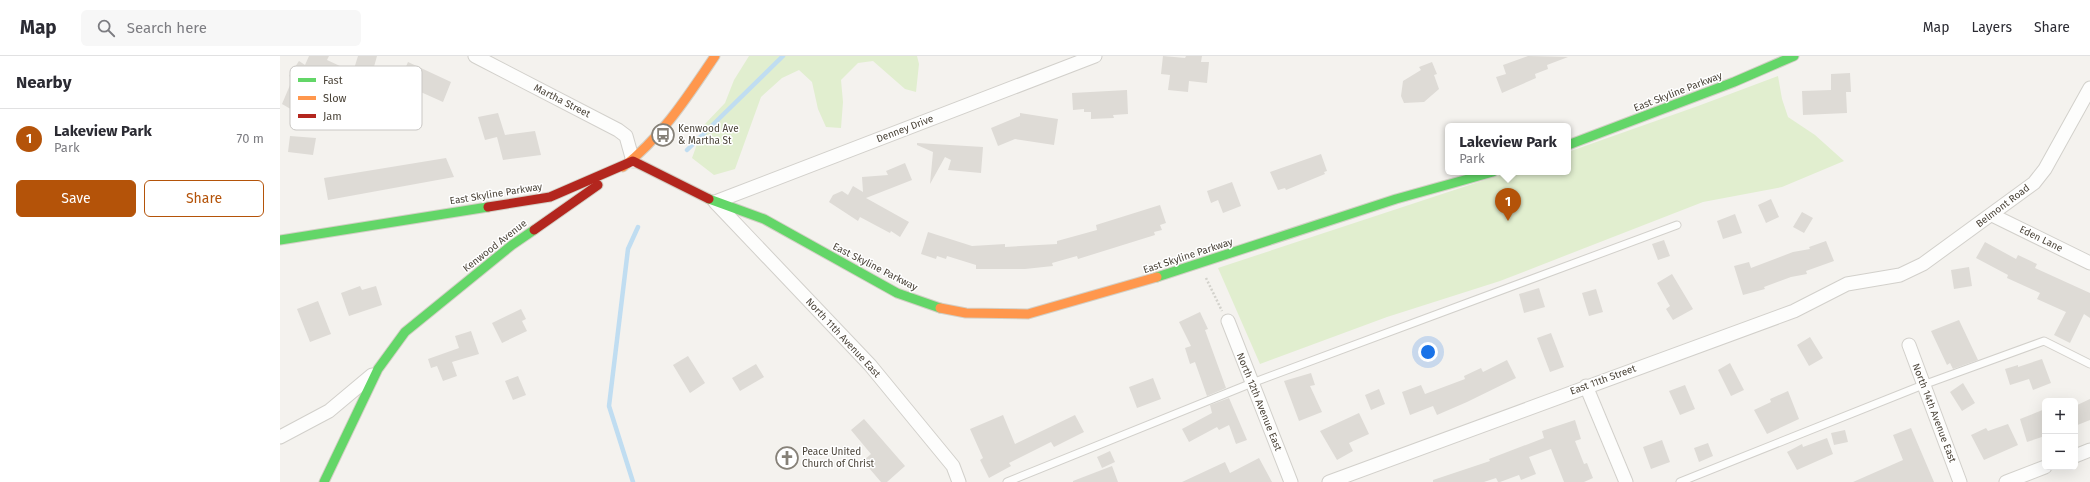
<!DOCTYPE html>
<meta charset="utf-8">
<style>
body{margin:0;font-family:"Fira Sans",sans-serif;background:#f7f7f7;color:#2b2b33}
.controls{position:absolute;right:12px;bottom:12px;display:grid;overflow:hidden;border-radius:6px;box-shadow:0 4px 16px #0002}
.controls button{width:36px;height:36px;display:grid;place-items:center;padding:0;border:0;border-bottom:1px solid #e1e1e2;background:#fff;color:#2b2b33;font:20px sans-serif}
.you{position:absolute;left:1148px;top:296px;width:14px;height:14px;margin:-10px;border:3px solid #fff;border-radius:50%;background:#1a73e8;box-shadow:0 0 0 6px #1a73e833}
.badge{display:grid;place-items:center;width:26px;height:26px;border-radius:50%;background:#b45309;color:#fff;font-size:13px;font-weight:700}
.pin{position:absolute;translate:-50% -33px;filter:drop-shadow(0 1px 2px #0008)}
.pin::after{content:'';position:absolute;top:21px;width:14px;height:12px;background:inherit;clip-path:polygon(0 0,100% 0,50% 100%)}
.popup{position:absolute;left:1165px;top:67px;width:126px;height:52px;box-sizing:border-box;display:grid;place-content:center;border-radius:6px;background:#fff;filter:drop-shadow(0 1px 3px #0005);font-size:13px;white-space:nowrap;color:#7c7c81}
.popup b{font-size:15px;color:#2b2b33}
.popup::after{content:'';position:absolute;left:50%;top:100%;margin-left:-8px;border:8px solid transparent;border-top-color:#fff}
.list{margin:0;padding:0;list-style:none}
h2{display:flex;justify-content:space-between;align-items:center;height:52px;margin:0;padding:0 16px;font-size:17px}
h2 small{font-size:13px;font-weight:400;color:#7c7c81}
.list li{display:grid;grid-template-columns:26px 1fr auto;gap:12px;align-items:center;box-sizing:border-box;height:60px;padding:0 16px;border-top:1px solid #e1e1e2}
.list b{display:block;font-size:15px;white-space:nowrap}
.list p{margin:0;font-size:13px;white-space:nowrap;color:#7c7c81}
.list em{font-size:13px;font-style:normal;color:#7c7c81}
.actions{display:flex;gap:8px;padding:12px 16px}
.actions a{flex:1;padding:9px 0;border:1px solid #b45309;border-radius:6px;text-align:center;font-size:14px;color:#b45309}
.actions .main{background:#b45309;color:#fff}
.icon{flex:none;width:22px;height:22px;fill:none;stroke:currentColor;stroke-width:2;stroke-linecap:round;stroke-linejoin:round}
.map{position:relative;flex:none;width:1810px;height:426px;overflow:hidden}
header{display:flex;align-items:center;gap:24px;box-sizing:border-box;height:56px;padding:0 20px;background:#fff;border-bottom:1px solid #e1e1e2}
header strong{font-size:19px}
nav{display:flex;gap:22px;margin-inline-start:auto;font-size:14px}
.search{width:280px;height:36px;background:#f7f7f7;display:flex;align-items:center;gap:10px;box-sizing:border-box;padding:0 14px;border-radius:6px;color:#7c7c81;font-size:15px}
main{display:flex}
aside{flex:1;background:#fff}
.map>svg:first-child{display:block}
</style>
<header>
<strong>Map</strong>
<div class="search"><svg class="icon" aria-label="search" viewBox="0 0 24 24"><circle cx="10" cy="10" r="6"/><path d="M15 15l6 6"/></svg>Search here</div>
<nav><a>Map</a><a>Layers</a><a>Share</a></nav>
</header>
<main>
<aside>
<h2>Nearby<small></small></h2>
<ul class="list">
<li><span class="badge">1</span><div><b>Lakeview Park</b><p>Park</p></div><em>70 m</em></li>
</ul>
<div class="actions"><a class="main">Save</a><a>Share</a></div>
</aside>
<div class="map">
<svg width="1810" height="426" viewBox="0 0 1810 426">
<rect width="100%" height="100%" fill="#f4f2ee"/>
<g fill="#e1eecf">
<polygon points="469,0 637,0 639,8 636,36 625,33 593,5 578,7 561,24 563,46 561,72 546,71 538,53 532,26 519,14 502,22 481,41 455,113 434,119 412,102 424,69 445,47 454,24"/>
<polygon points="1498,20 1502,43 1508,61 1535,79 1564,105 1502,131 1423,146 1220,225 1107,261 980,308 938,212 1229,116 1288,116 1288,96 1418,50"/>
</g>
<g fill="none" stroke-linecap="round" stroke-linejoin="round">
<g stroke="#c0ddf1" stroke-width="4.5">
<polyline points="407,94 503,0"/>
<polyline points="353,426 329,350 348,193 358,171"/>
</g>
</g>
<g fill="#dedbd6">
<polygon points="29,0 49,0 47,4 73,16 78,0 97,0 90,25 119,39 113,55 81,42 79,48 49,32 47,37 32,30 21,59 2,48 13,22 9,20 19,5 25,9"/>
<polygon points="883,0 905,2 906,0 922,0 921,6 929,6 927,27 909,25 908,36 888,34 890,19 881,18"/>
<polygon points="1248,0 1288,1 1267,9 1268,13 1255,18 1256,22 1222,37 1216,21 1226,18 1223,9"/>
<polygon points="128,6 171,26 163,46 134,33 131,40 116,33"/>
<polygon points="1152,6 1157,18 1154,19 1159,33 1144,46 1124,47 1121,40 1123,25 1141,14 1139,11"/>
<polygon points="1570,17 1571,36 1566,36 1567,57 1523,59 1522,35 1551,34 1551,18"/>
<polygon points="847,34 848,58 833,59 834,62 811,63 811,56 804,56 804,53 793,54 792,37"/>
<polygon points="218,57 225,79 255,75 261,99 223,104 217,81 205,84 198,61"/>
<polygon points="740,57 778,63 774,89 735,83 718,90 711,72 740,60"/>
<polygon points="10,80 36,82 33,99 8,96"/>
<polygon points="637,87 703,91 701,117 668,114 671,104 665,101 650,128 653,96 637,89"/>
<polygon points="1041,98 1047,115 1044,116 1045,118 1006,134 1005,132 998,134 990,116"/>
<polygon points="166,102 174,121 48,144 44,122"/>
<polygon points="625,107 632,124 586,142 629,166 620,181 611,175 610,177 580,161 578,165 549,146 553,139 562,135 568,139 573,130 583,136 582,121 608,119 606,115"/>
<polygon points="952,126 961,150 943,157 938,144 931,147 927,135"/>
<polygon points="1491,143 1499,161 1486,167 1478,149"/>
<polygon points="880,149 886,167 880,169 882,174 874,176 875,179 798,203 797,200 772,207 773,210 745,213 696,213 696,209 667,200 666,203 657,200 656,203 641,198 648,176 692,190 725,188 725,191 777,188 777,185 817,174 816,169"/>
<polygon points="1522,156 1533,162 1524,177 1513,171"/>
<polygon points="1455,158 1462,177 1443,183 1437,165"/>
<polygon points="1384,184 1390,200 1378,204 1372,188"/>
<polygon points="1546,185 1554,205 1526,215 1527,218 1511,221 1484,231 1485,233 1463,239 1454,210 1469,206 1471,212 1513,196 1530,193 1529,191"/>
<polygon points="1705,186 1736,203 1738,199 1757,208 1755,212 1810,237 1810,262 1804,258 1790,287 1774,279 1786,256 1757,243 1760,237 1727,222 1728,219 1696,202"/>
<polygon points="1689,211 1692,230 1674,233 1671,214"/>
<polygon points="1392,218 1413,253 1393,264 1386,253 1390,250 1377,227"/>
<polygon points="80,230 82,234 96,230 102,249 69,260 61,237"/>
<polygon points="1259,232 1265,251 1244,257 1239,238"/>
<polygon points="1316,233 1323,256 1309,260 1302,237"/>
<polygon points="38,245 51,278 30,286 17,253"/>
<polygon points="241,253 246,263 242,265 247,275 222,287 212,267"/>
<polygon points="920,256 928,273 925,274 946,332 927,340 915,306 910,308 905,292 911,290 899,266"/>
<polygon points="1679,264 1698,304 1673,313 1670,307 1667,309 1651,275"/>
<polygon points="191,275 199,298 172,306 177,320 163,325 157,310 151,312 148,303 179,292 175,280"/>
<polygon points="1271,277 1284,311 1270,316 1257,282"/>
<polygon points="1530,281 1543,302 1529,310 1517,289"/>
<polygon points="408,300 425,327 410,337 393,309"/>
<polygon points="1762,303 1771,327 1753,334 1749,323 1730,329 1725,313 1738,309 1738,311"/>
<polygon points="1227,304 1236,322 1187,346 1157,359 1153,350 1130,359 1122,336 1141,329 1145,338 1185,323 1184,320 1201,312 1203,316"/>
<polygon points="1450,307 1464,334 1451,340 1438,314"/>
<polygon points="476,308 484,321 460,335 452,322"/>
<polygon points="1031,317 1035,329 1030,330 1042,356 1019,365 1004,325"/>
<polygon points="238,320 246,339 233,344 225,325"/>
<polygon points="873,322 881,343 857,352 849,331"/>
<polygon points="1683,327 1695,347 1682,355 1670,336"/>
<polygon points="1405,329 1415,353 1400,359 1389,335"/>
<polygon points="1099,333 1105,348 1091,354 1085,339"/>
<polygon points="1508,335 1519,363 1487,378 1474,354 1491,346 1490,343"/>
<polygon points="949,342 967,384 956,388 949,369 939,374 937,371 909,386 902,373 932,357 930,349"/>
<polygon points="1810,343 1810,364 1795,370 1795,350"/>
<polygon points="1765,353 1765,380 1747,386 1740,363"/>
<polygon points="1079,357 1089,378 1069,387 1073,395 1057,404 1040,375"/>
<polygon points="723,359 735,388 795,359 804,376 774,391 771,386 729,407 731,410 709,422 700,404 703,402 690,373"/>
<polygon points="584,363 625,410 607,426 601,426 583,405 591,398 571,374"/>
<polygon points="1295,364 1301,383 1295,385 1304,408 1307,407 1313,422 1304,426 1284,426 1271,393 1249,401 1256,418 1241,424 1239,419 1220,426 1218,426 1216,422 1204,426 1153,426 1153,424 1210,405 1209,403 1264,382 1262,375"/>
<polygon points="1728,368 1738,389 1704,404 1691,379 1706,372 1708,375"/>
<polygon points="1631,372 1654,426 1573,426 1623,404 1613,379"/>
<polygon points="1565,374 1568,386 1554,389 1551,377"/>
<polygon points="1547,382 1553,398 1517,414 1507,396 1522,388 1523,391"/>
<polygon points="1382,384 1390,406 1371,413 1363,391"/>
<polygon points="1428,387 1433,400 1419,406 1414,392"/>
<polygon points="830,395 835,406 822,412 817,401"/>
<polygon points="979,402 992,426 902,426 945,406 950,417"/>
<polygon points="832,410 838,426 793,426 793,425"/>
</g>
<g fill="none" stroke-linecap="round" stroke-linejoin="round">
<g stroke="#d2d0cb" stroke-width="9">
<g id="lane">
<polyline points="727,426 972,327 1397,169"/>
<polyline points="1400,426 1643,329 1764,285 1810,308"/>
</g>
</g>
<g stroke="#d2d0cb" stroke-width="15">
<g id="street">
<polyline points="195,0 338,74 346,80 353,105"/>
<polyline points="1712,159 1810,207"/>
<polyline points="948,265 1011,426"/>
<polyline points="1629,289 1680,426"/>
<polyline points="1306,330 1346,426"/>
<polyline points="0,381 49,355 92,319"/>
<polyline points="1795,400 1810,394"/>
<polyline points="679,426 673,410 590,309 435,146 815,0"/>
<polyline points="1049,426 1514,255 1567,228 1620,219 1643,208 1754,127 1765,113 1810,32"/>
<polyline points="1726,426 1765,411"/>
</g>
</g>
<g stroke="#d3cfc5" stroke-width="11">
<g id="fast">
<polyline points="1288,89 1454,26 1514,0"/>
<polyline points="429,143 484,163 617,237 660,252"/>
<polyline points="0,184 208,151"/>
<polyline points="877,221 1116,143 1213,116"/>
<polyline points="44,426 98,313 125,276 232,189 254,174"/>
</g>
</g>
<g stroke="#d3cfc5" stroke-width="11">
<g id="slow">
<path d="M 343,111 C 382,81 408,40 435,0"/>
<polyline points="660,252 686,257 748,258 877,221"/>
</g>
</g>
<g stroke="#d3cfc5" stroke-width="11">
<g id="jam">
<polyline points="208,151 270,141 353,105 429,143"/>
<polyline points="254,174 318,129"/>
</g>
</g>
<polyline stroke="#d3d2cc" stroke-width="2.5" stroke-dasharray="2 2" stroke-linecap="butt" points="926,222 942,255"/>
<use href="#lane" stroke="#fdfdfc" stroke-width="7"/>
<use href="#street" stroke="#fdfdfc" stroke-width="13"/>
<use href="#fast" stroke="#63d668" stroke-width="9"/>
<use href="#slow" stroke="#ff974d" stroke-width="9"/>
<use href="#jam" stroke="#b3261e" stroke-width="9"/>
</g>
<defs>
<g id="bus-ring" transform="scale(1.15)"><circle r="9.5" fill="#fff" stroke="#868178" stroke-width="1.5"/><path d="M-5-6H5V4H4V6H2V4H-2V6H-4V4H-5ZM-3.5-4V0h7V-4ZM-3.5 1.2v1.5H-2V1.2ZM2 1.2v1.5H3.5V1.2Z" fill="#868178"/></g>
<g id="church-ring" transform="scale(1.15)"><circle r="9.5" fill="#fff" stroke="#868178" stroke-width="1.5"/><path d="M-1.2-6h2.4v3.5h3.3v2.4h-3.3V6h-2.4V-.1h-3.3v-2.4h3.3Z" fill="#868178"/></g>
</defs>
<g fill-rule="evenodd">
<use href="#bus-ring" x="383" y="79"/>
<use href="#church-ring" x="507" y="402"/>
</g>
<g text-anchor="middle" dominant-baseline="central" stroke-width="3" stroke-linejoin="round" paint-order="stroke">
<g font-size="10" fill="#4b4439" stroke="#fff">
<text transform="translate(1398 36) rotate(-21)">East Skyline Parkway</text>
<text transform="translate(282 45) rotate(27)">Martha Street</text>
<text transform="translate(625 73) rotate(-21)">Denney Drive</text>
<text transform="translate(216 138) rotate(-9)">East Skyline Parkway</text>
<text transform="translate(1723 150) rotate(-37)">Belmont Road</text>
<text transform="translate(1761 183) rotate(26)">Eden Lane</text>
<text transform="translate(215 190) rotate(-38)">Kenwood Avenue</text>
<text transform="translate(908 200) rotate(-18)">East Skyline Parkway</text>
<text transform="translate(595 211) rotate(27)">East Skyline Parkway</text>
<text transform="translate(563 282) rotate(47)">North 11th Avenue East</text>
<text transform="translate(1323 324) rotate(-20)">East 11th Street</text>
<text transform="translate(979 346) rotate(68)">North 12th Avenue East</text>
<text transform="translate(1654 357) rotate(69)">North 14th Avenue East</text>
</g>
<g font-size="10" fill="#4b4439" stroke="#fff" text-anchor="start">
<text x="398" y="73">Kenwood Ave<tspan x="398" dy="12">&amp; Martha St</tspan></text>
<text x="522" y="396">Peace United<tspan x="522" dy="12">Church of Christ</tspan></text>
</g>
</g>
<rect x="10" y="10" width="132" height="64" rx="6" fill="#fff" stroke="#c9c7c4" stroke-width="1"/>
<rect x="18" y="22" width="18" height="4" fill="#63d668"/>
<rect x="18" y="40" width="18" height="4" fill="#ff974d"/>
<rect x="18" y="58" width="18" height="4" fill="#b3261e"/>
<g font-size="11" fill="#4b4439">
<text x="43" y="28">Fast</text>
<text x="43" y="46">Slow</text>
<text x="43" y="64">Jam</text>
</g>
</svg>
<div class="controls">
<button>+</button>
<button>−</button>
</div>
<div class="you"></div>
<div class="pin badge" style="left:1228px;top:165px">1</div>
<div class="popup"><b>Lakeview Park</b>Park</div>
</div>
</main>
